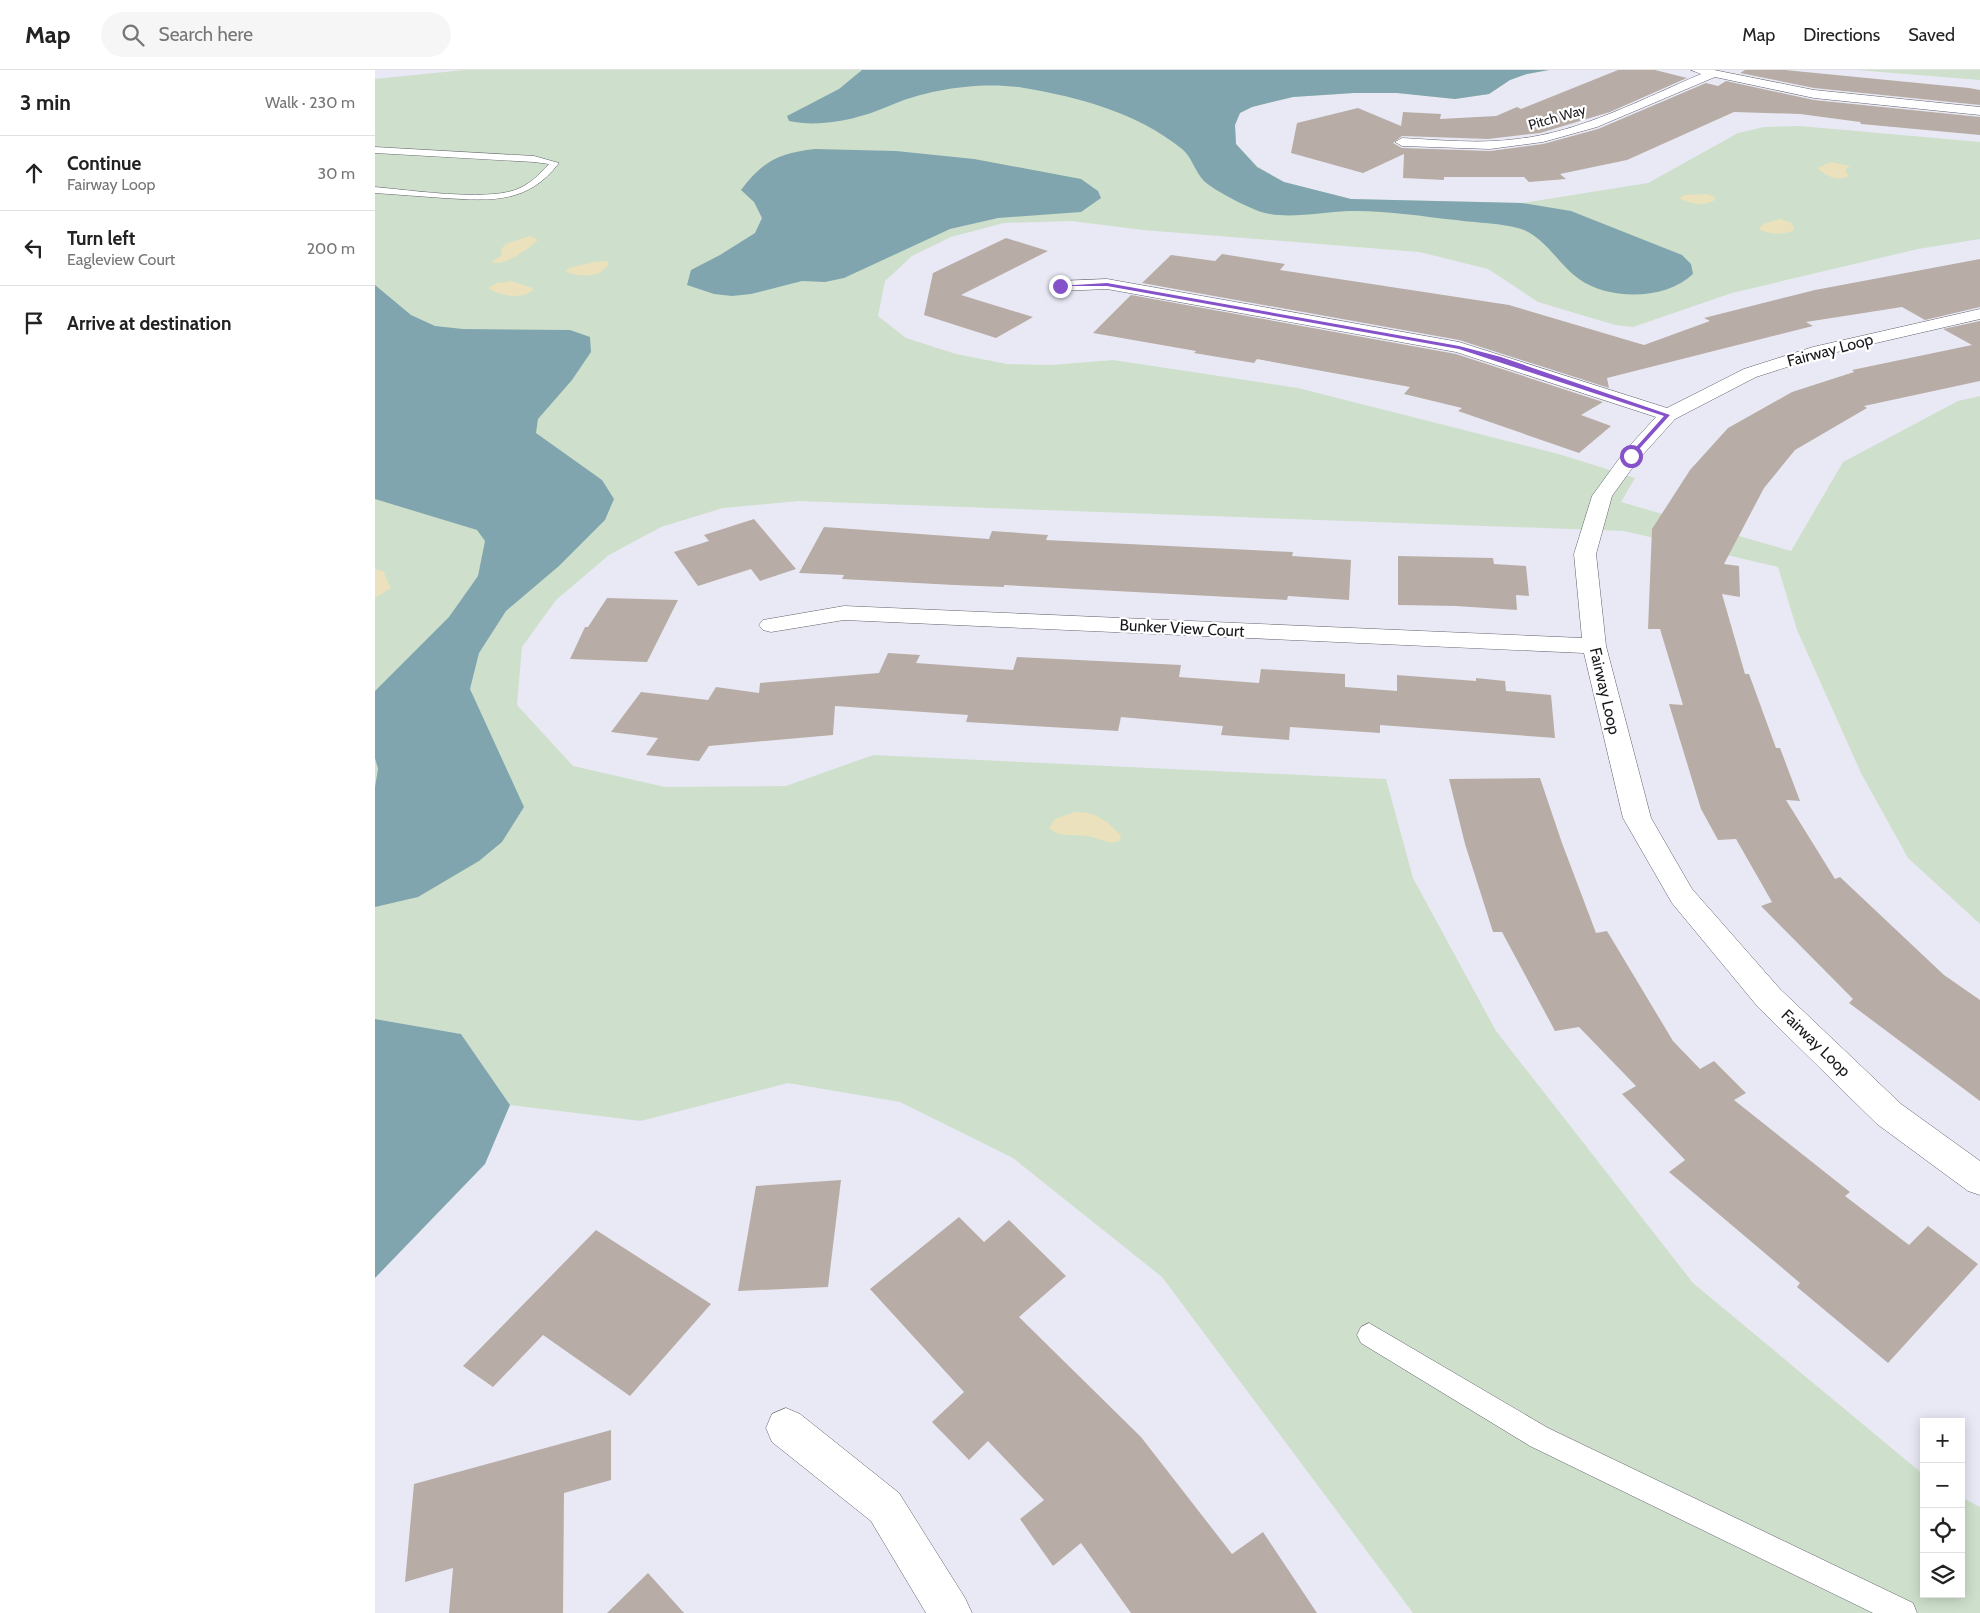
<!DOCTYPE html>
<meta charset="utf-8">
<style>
body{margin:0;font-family:Cabin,sans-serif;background:#f6f6f6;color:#222}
.controls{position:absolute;right:15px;bottom:15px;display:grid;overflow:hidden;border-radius:0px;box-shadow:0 2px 12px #0003}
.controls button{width:45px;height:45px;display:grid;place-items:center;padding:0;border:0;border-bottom:1px solid #e0e0e0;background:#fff;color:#222;font:25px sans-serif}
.stop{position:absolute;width:15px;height:15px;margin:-11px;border:4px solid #8552ca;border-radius:50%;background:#fff}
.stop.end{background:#8552ca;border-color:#fff;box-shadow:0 1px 5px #0008}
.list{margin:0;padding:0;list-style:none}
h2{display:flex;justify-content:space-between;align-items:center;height:65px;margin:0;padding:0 20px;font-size:21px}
h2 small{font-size:16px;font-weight:400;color:#767676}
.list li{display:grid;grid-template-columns:32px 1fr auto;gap:15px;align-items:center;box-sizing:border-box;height:75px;padding:0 20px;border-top:1px solid #e0e0e0}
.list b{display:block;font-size:19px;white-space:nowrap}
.list p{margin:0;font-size:16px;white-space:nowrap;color:#767676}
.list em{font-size:16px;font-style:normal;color:#767676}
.icon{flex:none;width:28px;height:28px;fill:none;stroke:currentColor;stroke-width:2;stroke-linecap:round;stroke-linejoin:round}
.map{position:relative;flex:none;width:1605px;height:1543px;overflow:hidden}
header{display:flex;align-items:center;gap:30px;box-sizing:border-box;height:70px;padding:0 25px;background:#fff;border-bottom:1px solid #e0e0e0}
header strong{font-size:24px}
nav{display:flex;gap:28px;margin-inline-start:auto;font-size:18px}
.search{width:350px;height:45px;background:#f6f6f6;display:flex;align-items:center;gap:12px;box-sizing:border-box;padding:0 18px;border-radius:28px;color:#767676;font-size:19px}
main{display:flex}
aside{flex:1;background:#fff}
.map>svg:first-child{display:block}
</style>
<header>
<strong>Map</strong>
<div class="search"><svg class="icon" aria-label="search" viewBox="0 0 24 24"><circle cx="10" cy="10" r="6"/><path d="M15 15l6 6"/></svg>Search here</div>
<nav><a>Map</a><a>Directions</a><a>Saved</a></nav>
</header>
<main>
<aside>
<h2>3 min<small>Walk · 230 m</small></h2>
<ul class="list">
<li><svg class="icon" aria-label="ahead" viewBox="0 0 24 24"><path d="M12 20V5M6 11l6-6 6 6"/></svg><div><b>Continue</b><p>Fairway Loop</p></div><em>30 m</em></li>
<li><svg class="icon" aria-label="left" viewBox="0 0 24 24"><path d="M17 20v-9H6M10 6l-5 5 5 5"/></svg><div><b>Turn left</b><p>Eagleview Court</p></div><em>200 m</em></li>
<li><svg class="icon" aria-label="arrive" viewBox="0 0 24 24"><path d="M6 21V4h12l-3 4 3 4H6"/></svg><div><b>Arrive at destination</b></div></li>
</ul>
</aside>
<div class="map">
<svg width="1605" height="1543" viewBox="0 0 1605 1543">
<rect width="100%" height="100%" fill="#e9e9f5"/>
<g fill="#cee0cb">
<polygon points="89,0 1174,0 1152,4 1135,10 1114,24 1080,29 1022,23 979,23 918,27 877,37 865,43 860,55 861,74 883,97 909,112 976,129 1147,133 1273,113 1363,63 1389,57 1425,56 1605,72 1605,169 1543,179 1357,223 1258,257 1240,255 1163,232 1113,199 1044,182 768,160 696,151 629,153 576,167 537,186 510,211 503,246 531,268 581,284 632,294 676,295 738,290 923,318 1187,385 1260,408 1246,432 1416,481 1468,392 1583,331 1605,326 1605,854 1533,788 1486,703 1422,560 1403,497 1249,461 424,431 348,438 286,457 234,485 181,530 147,577 142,635 198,696 290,717 411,716 498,685 1011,709 1038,808 1121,961 1318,1213 1549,1405 1549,1524 1586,1524 1586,1427 1605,1437 1605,1543 1038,1543 787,1207 638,1088 525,1032 413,1013 266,1051 135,1035 86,964 0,949 0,9"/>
<polygon points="1481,0 1605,0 1605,10"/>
</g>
<g fill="#ebe1bc">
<path d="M 1456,92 L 1475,96 L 1470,100 L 1474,106 C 1461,112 1452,106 1442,98 Z"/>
<path d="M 1330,124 L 1339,126 L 1340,130 C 1329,137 1315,134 1304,128 L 1309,125 Z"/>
<path d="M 1405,149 L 1417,153 L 1419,160 C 1410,165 1393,165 1384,159 L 1388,154 Z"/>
<path d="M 155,166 L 163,170 C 153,179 129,197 116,192 L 127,185 L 126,179 L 131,174 Z"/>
<path d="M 231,191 L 234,193 C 226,209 206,207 191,202 L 194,198 L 219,192 Z"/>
<path d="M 136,211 L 157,218 L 158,220 C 147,230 124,226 113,218 L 122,213 Z"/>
<polygon points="0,499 8,501 16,518 0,528"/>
<path d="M 700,742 C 719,741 734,751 746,766 L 745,770 C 735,777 723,767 712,766 C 698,764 685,768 674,758 L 680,749 Z"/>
</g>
<g fill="#80a5ae">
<path d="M 487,0 L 1174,0 L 1152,4 L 1135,10 L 1114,24 L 1080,29 L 1022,23 L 979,23 L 918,27 L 877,37 L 865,43 L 860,55 L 861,74 L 882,97 L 909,112 L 976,129 L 1147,133 L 1196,141 L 1307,185 L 1316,194 L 1318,204 C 1291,230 1235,231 1204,209 C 1184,195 1172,170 1149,160 C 1131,153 1100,153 1081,150 C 1045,146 1009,140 973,141 C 948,142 915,149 890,143 C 877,140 838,120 829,111 C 820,102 817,87 807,79 C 763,43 704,27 649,18 C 608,11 552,19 514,36 C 484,49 446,58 414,51 L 412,46 L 464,19 Z"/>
<path d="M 440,79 L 521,81 L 599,89 L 706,109 L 723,121 L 726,128 L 706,142 L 623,148 L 575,159 L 469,208 L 450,212 L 427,211 L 376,224 L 357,226 L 339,224 L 312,215 L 316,200 L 345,185 L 380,163 L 387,148 L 379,132 L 366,120 C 388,91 404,83 440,79 Z"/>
<polygon points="0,215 36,245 60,256 88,259 195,260 215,267 216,282 197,310 163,349 161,363 227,410 239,429 230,450 184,496 131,541 104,583 95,619 149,737 127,772 104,791 43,827 0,837 0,717 3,699 0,688 0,621 74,547 103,506 110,471 102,460 0,429"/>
<polygon points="0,949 86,964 135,1035 110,1094 0,1208"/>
</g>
<g fill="#b8ada6">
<polygon points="1243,0 1280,0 1312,8 1235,42 1165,63 1113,69 1027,66 1018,73 1027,78 1115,81 1168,74 1223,59 1331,13 1343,16 1351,11 1439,30 1605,47 1605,65 1486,54 1485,52 1425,44 1359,42 1252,90 1185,104 1191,109 1154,112 1149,107 1069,107 1069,110 1028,108 1029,84 988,103 916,83 922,53 983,38 1026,56 1028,42 1066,44 1065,49 1121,46 1142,37 1146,39"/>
<polygon points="1370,0 1410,0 1594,18 1605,20 1605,35 1439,18 1365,3"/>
<polygon points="631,168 673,181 586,225 658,247 621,268 549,245 558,203"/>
<polygon points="847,184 910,194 905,200 1134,235 1269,275 1335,251 1329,248 1440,220 1605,189 1605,237 1550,250 1527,237 1431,252 1438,256 1232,308 1234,318 1084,270 767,213 796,185 840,191"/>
<polygon points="756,225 1081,284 1228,332 1206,345 1236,356 1204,383 1083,341 1087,338 1029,324 1035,317 882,289 879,293 819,283 821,281 718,263"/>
<polygon points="1605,251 1605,311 1489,336 1492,338 1420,380 1389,418 1349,494 1364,496 1365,527 1347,524 1370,604 1374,604 1401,678 1405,678 1425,731 1411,730 1460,809 1465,807 1569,905 1605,930 1605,1031 1474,933 1478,929 1386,836 1397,832 1361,769 1343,770 1326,739 1294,634 1308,635 1285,559 1273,559 1277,459 1315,400 1353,358 1417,322 1479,302 1477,300 1597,275 1568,259"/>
<polygon points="379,449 421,499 385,511 376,499 323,516 299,482 334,471 329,465"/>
<polygon points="449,457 614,469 617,461 673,465 671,470 918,482 917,486 976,490 974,530 913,526 912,530 629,515 629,517 579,515 467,509 469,505 424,503"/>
<polygon points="1023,486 1118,488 1119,494 1151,496 1154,526 1141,525 1142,540 1081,536 1023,535"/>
<polygon points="232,528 303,530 272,592 195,589 210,557 213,557"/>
<polygon points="513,583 545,585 541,593 638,600 642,587 806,595 804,607 884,613 886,599 970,604 970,617 1022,621 1022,605 1101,611 1101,608 1130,611 1131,621 1176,625 1180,668 1005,655 1005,663 915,657 914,670 846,665 848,656 746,647 743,661 591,652 593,645 460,636 458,665 334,676 324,691 271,685 283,668 236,662 266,622 333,630 341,617 384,623 385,613 504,603"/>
<polygon points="1165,708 1187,773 1221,863 1232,861 1298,971 1325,999 1339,991 1371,1023 1359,1030 1475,1122 1470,1126 1534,1175 1553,1156 1603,1194 1513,1293 1422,1217 1425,1213 1294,1102 1310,1090 1247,1024 1261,1016 1204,957 1180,961 1127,862 1118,862 1090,774 1074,709"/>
<polygon points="466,1110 453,1217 363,1221 381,1116"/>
<polygon points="584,1147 609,1172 634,1150 691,1206 644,1247 766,1367 857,1484 888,1462 942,1543 756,1543 706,1473 678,1496 645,1449 669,1430 613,1371 594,1390 557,1352 589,1322 495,1219"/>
<polygon points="221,1160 336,1234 255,1326 168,1265 118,1317 88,1296"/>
<polygon points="236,1360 236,1410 189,1423 188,1543 74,1543 78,1498 30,1512 39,1414"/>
<polygon points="273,1503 309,1543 232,1543"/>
</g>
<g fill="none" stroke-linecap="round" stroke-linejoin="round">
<g stroke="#60616b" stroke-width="1">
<g id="service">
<path d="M 0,77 L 159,86 L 184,93 C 153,134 116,131 69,128 C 46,126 23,125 0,123 L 0,117 C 34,120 109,131 140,120 C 154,115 164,105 174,94 L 159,92 L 0,83 Z"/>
<polygon points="994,1253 1173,1358 1538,1533 1542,1543 1498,1543 1155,1376 986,1273 982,1265 986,1257"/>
</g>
</g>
<g stroke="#60616b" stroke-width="1">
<g id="minor">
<path d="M 1316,0 L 1339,0 L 1439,20 L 1605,37 L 1605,45 L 1439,28 L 1340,7 L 1222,57 L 1168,72 L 1115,79 L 1027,76 L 1020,72 L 1027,68 C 1065,70 1104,74 1142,69 C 1206,62 1267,29 1326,4 Z"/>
<polygon points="732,209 1084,272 1292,338 1369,299 1438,277 1605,239 1605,249 1449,285 1381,307 1300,349 1263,390 1237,426 1221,484 1231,576 1276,748 1317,819 1405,919 1526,1034 1605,1091 1605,1125 1593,1121 1502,1054 1383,937 1297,833 1248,748 1209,583 469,550 396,562 388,560 384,555 388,550 469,536 1207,568 1199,484 1217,426 1249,382 1281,347 1081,282 732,219 685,221 677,216 685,211"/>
<polygon points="411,1338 425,1344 524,1423 590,1528 597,1543 551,1543 496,1451 397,1372 391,1358 397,1344"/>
</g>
</g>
<use href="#service" fill="#fff" fill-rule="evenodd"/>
<use href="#minor" fill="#fff" fill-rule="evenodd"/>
</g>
<polygon fill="#8552ca" points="732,213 1084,276 1126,287 1295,345 1256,388 1254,385 1289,346 1084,279 732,216 683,216"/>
<g text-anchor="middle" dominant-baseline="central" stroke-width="4.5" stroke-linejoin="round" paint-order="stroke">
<g font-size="14" fill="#19191d" stroke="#fff">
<text transform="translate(1182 47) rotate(-16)">Pitch Way</text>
</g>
<g font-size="16" fill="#19191d" stroke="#fff">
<text transform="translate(1455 280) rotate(-15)">Fairway Loop</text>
<text transform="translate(807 558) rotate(3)">Bunker View Court</text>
<text transform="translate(1230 621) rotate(77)">Fairway Loop</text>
<text transform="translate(1441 973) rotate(44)">Fairway Loop</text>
</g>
</g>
</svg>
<div class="controls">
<button>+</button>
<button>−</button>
<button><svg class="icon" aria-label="locate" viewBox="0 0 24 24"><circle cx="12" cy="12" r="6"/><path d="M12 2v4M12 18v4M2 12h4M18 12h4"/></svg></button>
<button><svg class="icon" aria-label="layers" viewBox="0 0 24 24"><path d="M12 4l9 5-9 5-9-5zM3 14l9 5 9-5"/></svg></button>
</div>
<div class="stop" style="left:1256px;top:386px"></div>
<div class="stop end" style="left:685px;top:216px"></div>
</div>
</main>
